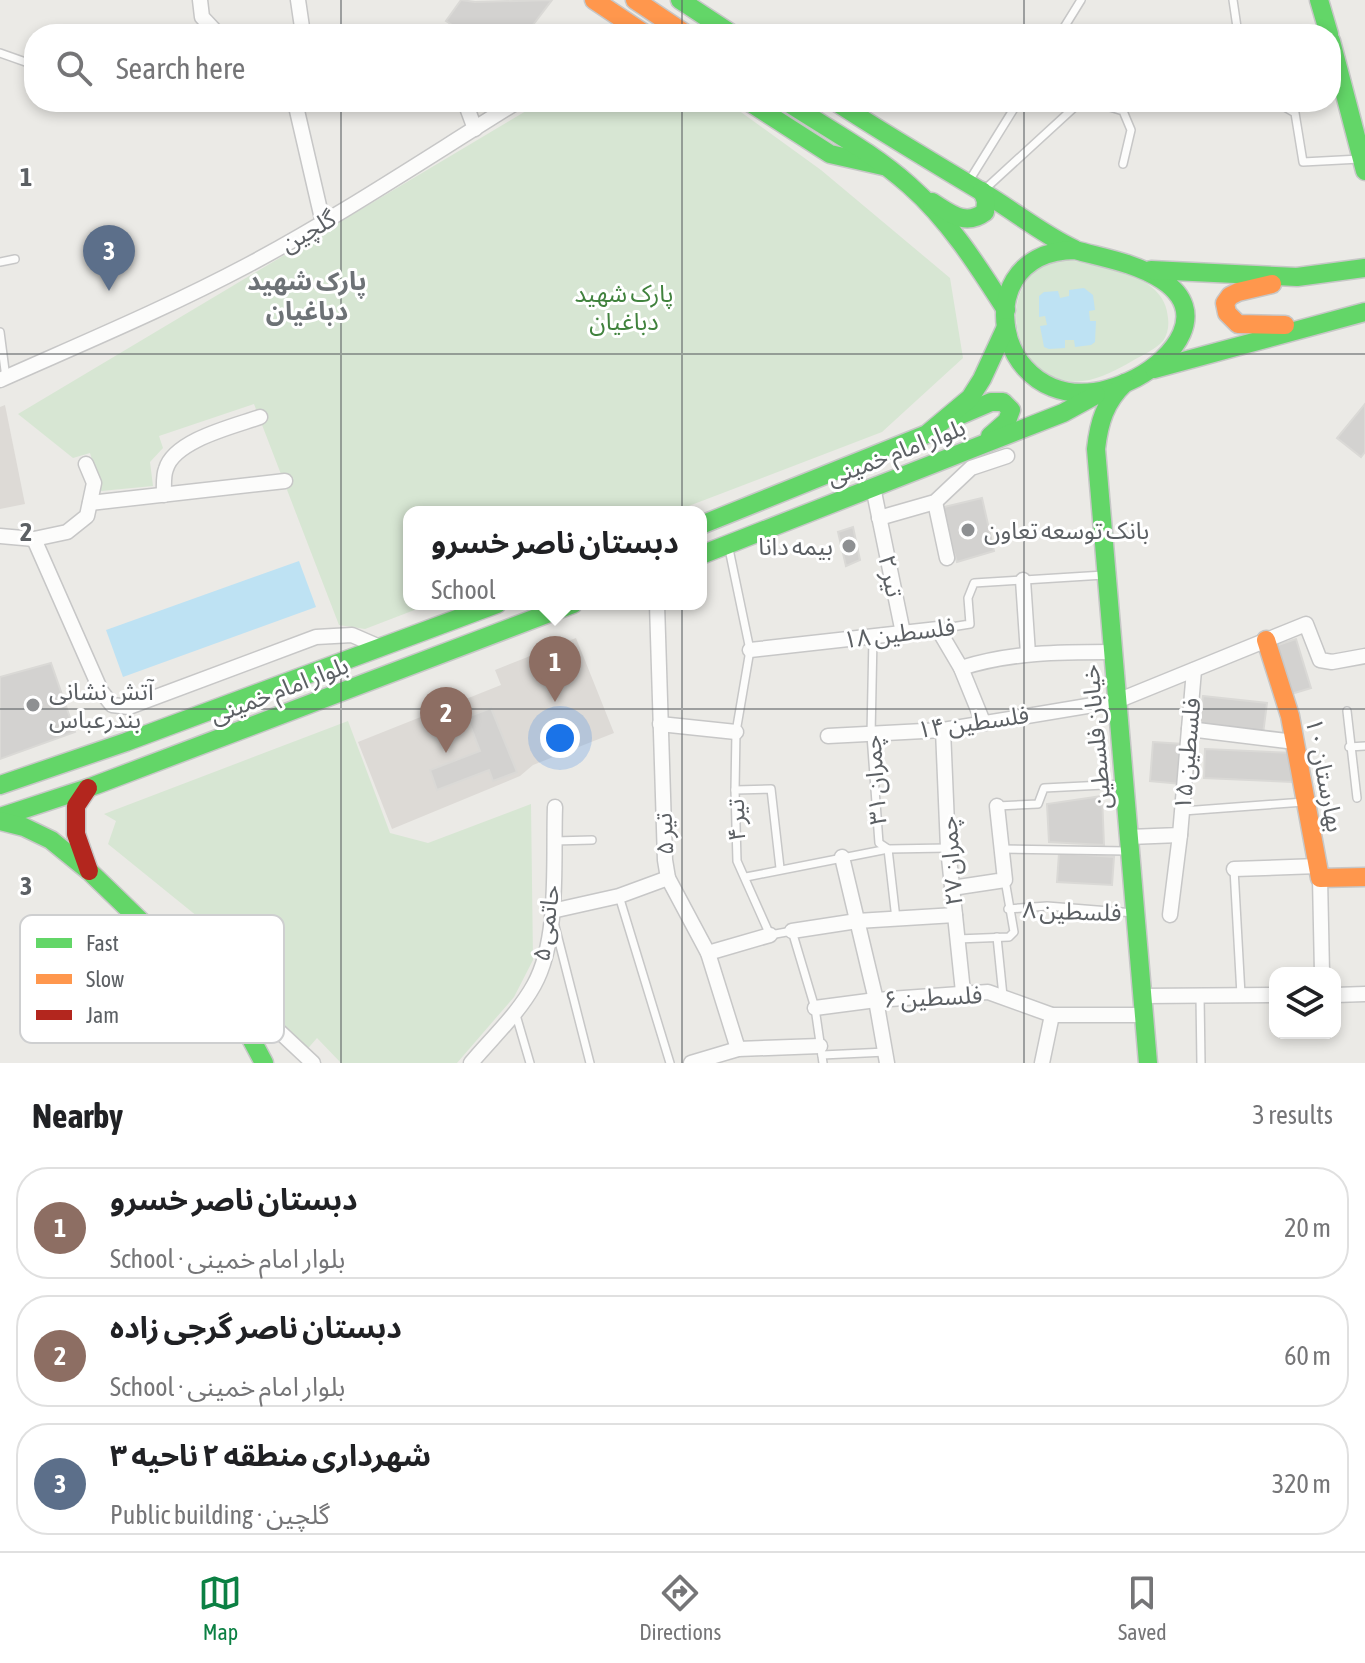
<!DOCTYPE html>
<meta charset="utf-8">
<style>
body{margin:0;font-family:"Asap Condensed","Noto Sans Arabic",sans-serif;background:#f2f2f2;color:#202124}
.controls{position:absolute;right:24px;bottom:24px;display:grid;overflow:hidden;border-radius:16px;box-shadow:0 4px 12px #0003}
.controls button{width:72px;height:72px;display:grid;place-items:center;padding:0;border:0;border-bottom:2px solid #e0e0e0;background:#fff;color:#202124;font:40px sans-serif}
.you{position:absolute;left:560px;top:738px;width:28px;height:28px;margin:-20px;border:6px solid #fff;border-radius:50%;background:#1a73e8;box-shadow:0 0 0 12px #1a73e833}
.badge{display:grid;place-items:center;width:52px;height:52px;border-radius:50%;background:#0b8043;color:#fff;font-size:26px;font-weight:700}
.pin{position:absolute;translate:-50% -66px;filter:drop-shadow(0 2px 4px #0008)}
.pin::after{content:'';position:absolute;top:42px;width:28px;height:24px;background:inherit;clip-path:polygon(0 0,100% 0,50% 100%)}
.popup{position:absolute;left:403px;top:506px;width:304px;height:104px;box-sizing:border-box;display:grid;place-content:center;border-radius:16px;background:#fff;filter:drop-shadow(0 2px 6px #0005);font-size:26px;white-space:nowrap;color:#757577}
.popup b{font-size:30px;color:#202124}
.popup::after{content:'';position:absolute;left:50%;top:100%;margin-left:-16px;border:16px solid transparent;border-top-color:#fff}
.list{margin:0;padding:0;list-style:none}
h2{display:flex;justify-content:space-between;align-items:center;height:104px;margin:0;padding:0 32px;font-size:34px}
h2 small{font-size:26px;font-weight:400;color:#757577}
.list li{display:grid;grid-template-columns:52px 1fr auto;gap:24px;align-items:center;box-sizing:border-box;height:112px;margin:0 16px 16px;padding:0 16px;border:2px solid #e0e0e0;border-radius:32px}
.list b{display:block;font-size:30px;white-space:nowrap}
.list p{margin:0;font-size:26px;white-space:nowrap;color:#757577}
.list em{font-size:26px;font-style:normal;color:#757577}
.icon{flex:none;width:44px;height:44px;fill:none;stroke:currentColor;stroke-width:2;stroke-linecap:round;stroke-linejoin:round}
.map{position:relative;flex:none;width:1365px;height:1063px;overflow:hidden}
.search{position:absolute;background:#fff;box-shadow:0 4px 12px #0003;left:24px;right:24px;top:24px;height:88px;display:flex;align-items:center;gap:20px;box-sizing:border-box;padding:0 28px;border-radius:32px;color:#757577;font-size:30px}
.sheet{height:488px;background:#fff}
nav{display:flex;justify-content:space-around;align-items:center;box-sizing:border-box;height:112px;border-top:2px solid #e0e0e0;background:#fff;font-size:22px;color:#757577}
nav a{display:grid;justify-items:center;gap:4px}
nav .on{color:#0b8043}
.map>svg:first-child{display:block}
</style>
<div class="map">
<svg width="1365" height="1063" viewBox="0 0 1365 1063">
<rect width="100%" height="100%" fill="#ebeae6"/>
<g fill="#dddad6">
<polygon points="5,405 25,504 0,509 0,407"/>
<polygon points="576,638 614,733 533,765 520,776 392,829 358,742 501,685 495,670"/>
</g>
<g fill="#d7e6d3">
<polygon points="541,102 727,102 821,170 950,278 963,358 882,432 673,512 409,512 409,604 430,604 365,629 339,625 254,404 159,436 163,448 150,462 153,486 101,491 90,453 73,458 18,414"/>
<path d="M 1060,259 C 1095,264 1166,272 1168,318 C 1169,325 1168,334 1163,341 C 1154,351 1138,357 1127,364 C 1111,373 1089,384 1069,381 C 1019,374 999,309 1033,272 C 1040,265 1051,263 1060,259 Z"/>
<polygon points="348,721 390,833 428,843 531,804 533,960 514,997 457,1063 341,1063 317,1038 304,1053 223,978 245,955 108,844 116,821 104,814"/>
</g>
<g fill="#bee2f3">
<polygon points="1084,288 1093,295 1095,310 1089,311 1090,321 1096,321 1095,342 1091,345 1075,347 1074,340 1065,340 1065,348 1049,349 1044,347 1040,326 1047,325 1045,316 1039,317 1039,296 1044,292 1058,291 1060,298 1069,296 1069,290"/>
<polygon points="299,561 316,607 123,677 106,630"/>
</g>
<g fill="#d3d2d0" stroke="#dad9d6" stroke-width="2">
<polygon points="461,0 475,2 552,0 526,34 466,34 446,21"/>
<polygon points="1365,404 1365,452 1361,457 1337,438"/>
<polygon points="982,498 994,551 957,562 940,508"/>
<polygon points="853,527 860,560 846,566 838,532"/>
<polygon points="1296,639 1311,688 1278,698 1263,650"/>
<polygon points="51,663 75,732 0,759 0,677"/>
<polygon points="1203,696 1267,703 1263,734 1199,726"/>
<polygon points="491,708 517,772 493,781 489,770 437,790 430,770 480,751 467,717"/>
<polygon points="1153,742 1184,744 1181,784 1150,781"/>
<polygon points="1205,749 1294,753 1292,782 1204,778"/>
<polygon points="1102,796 1104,845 1049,842 1047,804"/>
<polygon points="1059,853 1114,857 1112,885 1057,882"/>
</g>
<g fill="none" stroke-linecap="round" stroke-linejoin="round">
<g stroke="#c7c7c7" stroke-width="10">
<g id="lane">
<polyline points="1233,0 1238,34"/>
<polyline points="1060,34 1081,0"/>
<polyline points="0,53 34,65"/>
<polyline points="1276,102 1295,113 1303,162 1360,159"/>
<polyline points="969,181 1018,102"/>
<polyline points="984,190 1079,103 1103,105 1123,111 1131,130 1123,164"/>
<polyline points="0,262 15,259"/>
<polyline points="0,332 6,378"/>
<polyline points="729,549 750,650 736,732 735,790 737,861 770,935 792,931 815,1008 823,1063"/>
<polyline points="939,629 970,624 968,598 974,583 1104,575"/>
<polyline points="873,637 871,735 879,843 888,849 896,919"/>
<polyline points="1347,711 1357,798"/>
<polyline points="1349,747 1365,746"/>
<polyline points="735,790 771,789 780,868"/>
<polyline points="997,806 1038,804 1044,788 1124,784"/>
<polyline points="1183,811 1304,802"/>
<polyline points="554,841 592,840"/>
<polyline points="1001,849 1127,851"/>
<polyline points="1234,869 1241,995"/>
<polyline points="746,877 888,849 948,848"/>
<polyline points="619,896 670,1063"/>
<polyline points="1008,909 1047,906 1134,913"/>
<polyline points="555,926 590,1063"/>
<polyline points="997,937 1003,996"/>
<polyline points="957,939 1009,937 1014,932 1005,880"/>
<polyline points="1200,996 1201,1063"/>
<polyline points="516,1015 530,1063"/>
<polyline points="822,1055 886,1052"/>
</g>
</g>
<g stroke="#c7c7c7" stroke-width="17">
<g id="street">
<polyline points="200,0 202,17 218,34"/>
<polyline points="298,0 303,34"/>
<polyline points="376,34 387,34"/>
<polyline points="295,102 323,223"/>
<polyline points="465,102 475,129"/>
<path d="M 0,380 C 83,343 167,308 248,265 C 340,216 428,157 517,102"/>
<polyline points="873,487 903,633"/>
<path d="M 164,495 C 164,487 163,476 166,469 C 174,440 235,426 260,417"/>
<polyline points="935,502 947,558"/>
<polyline points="90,503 285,481"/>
<polyline points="879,518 935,502 971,468 1007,456"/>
<polyline points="0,536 34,539 67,532 87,516 94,483 86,464"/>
<polyline points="34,539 101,691 112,705 129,707 316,637 352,635 382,648"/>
<polyline points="1023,580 1028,654"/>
<polyline points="657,604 665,860 668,878 708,953 738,1049"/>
<polyline points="750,650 938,629 961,668 983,722"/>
<path d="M 961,668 C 1011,652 1060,652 1113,652"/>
<polyline points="660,724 736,732"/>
<polyline points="1189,729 1295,742"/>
<polyline points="943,730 948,848 963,992"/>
<polyline points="828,736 943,730 1117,701 1306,624 1320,660 1332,662 1365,656"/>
<polyline points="1129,837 1180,835 1194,670"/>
<polyline points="842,857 876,1000 887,1063"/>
<polyline points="1234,869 1318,866"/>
<polyline points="1320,878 1322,973"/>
<polyline points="952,888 1005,880 997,806"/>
<polyline points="552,911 619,896 668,878"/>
<polyline points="1170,915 1180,835"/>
<polyline points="792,931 857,921 955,915"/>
<polyline points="708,953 770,935"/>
<polyline points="1335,995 1365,994"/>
<polyline points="1142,996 1275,995"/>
<polyline points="815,1008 876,1000 988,992 1052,1015 1143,1015"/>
<polyline points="239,1016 267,1020 313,1063"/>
<path d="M 471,1063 C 491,1039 518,1014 534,985 C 560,938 553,860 555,807"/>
<polyline points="691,1063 738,1049 820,1046"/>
<polyline points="1042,1063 1052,1015"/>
</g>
</g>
<g stroke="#c7c7c7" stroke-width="21">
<g id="fast">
<polyline points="680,0 732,34"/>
<polyline points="1319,0 1329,34"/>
<polyline points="1331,41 1365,171"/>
<polyline points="749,102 830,154 883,166"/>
<path d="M 787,102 C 828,129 872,152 909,185 C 948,219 978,266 1006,310"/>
<path d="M 836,102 C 883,133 931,161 979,190 C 1012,209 1040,233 1074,249"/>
<path d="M 932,202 C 950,213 965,227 985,212 L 986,201 L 982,191"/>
<path d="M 1075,250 C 1104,258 1136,263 1162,280 C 1211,312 1174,358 1136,378 C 1000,447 954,251 1075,250 Z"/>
<polyline points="1151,270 1297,277 1365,268"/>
<polyline points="1154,369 1365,312"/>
<path d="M 1125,383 C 1105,402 1099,422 1096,449 L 1148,1063"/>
<polyline points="956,417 991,402 1003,402 1011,410 1007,421 990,436"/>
<polyline points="701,525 927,434 970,398 982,379 1006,327"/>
<polyline points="701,555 1063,413 1096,395"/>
<polyline points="0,785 126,742 497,604"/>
<polyline points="0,817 88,788 573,604"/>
<polyline points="0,821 24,827 51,840 89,871 239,1016 264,1063"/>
</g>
</g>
<g stroke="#c7c7c7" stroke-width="21">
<g id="slow">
<polyline points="594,0 645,34"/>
<polyline points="635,0 686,34"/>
<polyline points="1272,284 1238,292 1230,296 1225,303 1227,313 1238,324 1285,325"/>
<polyline points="1266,640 1290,716 1320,878 1365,877"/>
</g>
</g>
<g stroke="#c7c7c7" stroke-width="21">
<polyline id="jam" points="88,788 76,806 76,834 89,871"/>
</g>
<use href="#lane" stroke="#fcfcfb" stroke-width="7"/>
<use href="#street" stroke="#fcfcfb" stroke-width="14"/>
<use href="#fast" stroke="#63d668" stroke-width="18"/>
<use href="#slow" stroke="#ff974d" stroke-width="18"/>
<use href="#jam" stroke="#b3261e" stroke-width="18"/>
</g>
<path fill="none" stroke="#5c6064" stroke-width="2" stroke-opacity="0.55" d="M 341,0 L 341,34M 682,0 L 682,34M 1024,0 L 1024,34M 341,102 L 341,1063M 682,102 L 682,1063M 1024,102 L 1024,1063M 0,354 L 1365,354M 0,709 L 1365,709"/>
<g fill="#8e9092" stroke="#fff" stroke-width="3">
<circle cx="968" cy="530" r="8"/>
<circle cx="849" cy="546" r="8"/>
<circle cx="33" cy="705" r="8"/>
</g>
<g text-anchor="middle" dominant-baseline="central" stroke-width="6" stroke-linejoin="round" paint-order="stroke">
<g font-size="24" fill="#5c6064" stroke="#fff">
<text transform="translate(308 231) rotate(-30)">گلچین</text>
<text transform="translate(896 452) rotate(-21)">بلوار امام خمینی</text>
<text transform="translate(891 576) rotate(78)">تیر ۲</text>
<text transform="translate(899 633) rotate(-7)">فلسطین ۱۸</text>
<text transform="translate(279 690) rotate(-21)">بلوار امام خمینی</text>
<text transform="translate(973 722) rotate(-8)">فلسطین ۱۴</text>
<text transform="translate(1096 737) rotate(-95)">خیابان فلسطین</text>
<text transform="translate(1187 754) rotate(-85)">فلسطین ۱۵</text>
<text transform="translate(1325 775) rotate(79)">بهارستان ۱۰</text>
<text transform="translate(875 780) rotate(-94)">چمران ۳۱</text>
<text transform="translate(736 820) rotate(-92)">تیر ۴</text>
<text transform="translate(664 834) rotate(-93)">تیر ۵</text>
<text transform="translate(951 861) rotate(-94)">چمران ۲۷</text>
<text transform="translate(1072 911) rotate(2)">فلسطین ۸</text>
<text transform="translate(546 923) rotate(-82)">حاتمی ۵</text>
<text transform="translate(933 997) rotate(-3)">فلسطین ۶</text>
</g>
<g font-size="24" fill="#40823d" stroke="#fff">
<text x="624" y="293">پارک شهید<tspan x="624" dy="28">دباغیان</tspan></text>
</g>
<g font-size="24" fill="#5c6064" stroke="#fff" text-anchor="start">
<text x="984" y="530">بانک توسعه تعاون</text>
<text x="833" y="546" text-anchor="end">بیمه دانا</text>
<text x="49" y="691">آتش نشانی<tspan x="49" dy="28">بندرعباس</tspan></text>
</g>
<g font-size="26" font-weight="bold" fill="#6d7276" stroke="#fff">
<text x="307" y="281">پارک شهید<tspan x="307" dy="30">دباغیان</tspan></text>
</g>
</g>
<rect x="20" y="915" width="264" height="128" rx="12" fill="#fff" stroke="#cecfd0" stroke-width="2"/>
<rect x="36" y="938" width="36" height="10" fill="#63d668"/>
<rect x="36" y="974" width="36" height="10" fill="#ff974d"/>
<rect x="36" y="1010" width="36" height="10" fill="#b3261e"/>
<g font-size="22" fill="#5c6064">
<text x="86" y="951">Fast</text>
<text x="86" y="987">Slow</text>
<text x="86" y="1023">Jam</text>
</g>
<g font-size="26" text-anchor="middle" font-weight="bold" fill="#5c6064" stroke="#fff" stroke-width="6" stroke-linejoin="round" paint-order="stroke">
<text x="26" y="186">1</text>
<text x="26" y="541">2</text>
<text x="26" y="895">3</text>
</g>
</svg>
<div class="controls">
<button><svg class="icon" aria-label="layers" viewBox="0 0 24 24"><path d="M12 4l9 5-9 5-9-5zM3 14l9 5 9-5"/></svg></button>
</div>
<div class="you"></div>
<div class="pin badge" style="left:555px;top:702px;background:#8d6e63">1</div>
<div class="popup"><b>دبستان ناصر خسرو</b>School</div>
<div class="pin badge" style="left:446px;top:753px;background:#8d6e63">2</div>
<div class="pin badge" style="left:109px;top:291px;background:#5c6f8a">3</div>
<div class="search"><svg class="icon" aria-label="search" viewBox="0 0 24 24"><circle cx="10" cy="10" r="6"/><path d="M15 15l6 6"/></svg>Search here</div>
</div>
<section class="sheet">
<h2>Nearby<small>3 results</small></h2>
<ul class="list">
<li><span class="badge" style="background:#8d6e63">1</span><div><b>دبستان ناصر خسرو</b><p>School · بلوار امام خمینی</p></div><em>20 m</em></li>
<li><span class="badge" style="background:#8d6e63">2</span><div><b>دبستان ناصر گرجی زاده</b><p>School · بلوار امام خمینی</p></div><em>60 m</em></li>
<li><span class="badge" style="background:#5c6f8a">3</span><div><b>شهرداری منطقه ۲ ناحیه ۳</b><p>Public building · گلچین</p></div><em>320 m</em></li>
</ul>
</section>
<nav>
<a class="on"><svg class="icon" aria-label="map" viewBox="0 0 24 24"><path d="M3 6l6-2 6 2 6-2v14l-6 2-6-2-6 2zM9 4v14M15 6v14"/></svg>Map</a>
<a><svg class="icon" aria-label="directions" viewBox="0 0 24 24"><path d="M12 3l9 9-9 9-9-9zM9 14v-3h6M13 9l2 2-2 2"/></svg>Directions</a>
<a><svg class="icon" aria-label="saved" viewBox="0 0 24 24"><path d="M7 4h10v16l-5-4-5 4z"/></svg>Saved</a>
</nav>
